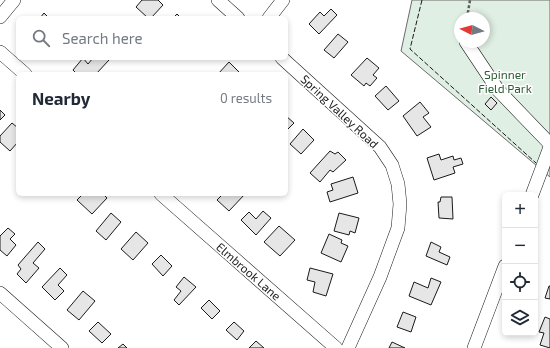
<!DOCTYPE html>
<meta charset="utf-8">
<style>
body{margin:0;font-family:"Exo 2",sans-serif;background:#f6f6f7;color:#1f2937}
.controls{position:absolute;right:12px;bottom:12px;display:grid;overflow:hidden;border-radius:6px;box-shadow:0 2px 6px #0003}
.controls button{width:36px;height:36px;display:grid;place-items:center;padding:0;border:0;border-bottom:1px solid #e0e1e3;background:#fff;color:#1f2937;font:20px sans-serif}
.compass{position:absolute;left:454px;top:12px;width:36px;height:36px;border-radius:50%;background:#fff;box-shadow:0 2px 6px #0003;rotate:276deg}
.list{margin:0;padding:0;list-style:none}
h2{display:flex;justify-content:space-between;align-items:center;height:52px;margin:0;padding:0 16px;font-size:17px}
h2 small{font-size:13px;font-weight:400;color:#747a83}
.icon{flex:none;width:22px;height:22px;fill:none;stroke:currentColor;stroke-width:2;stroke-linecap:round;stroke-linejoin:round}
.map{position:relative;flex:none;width:550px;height:348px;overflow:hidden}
.search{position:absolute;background:#fff;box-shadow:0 2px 6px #0003;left:16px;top:16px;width:272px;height:44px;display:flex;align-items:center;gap:10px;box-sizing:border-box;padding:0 14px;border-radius:6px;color:#747a83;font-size:15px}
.panel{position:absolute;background:#fff;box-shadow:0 2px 6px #0003;left:16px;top:72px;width:272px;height:124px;border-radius:6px}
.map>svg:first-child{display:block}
</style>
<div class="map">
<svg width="550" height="348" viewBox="0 0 550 348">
<rect width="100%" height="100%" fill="#fff"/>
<path fill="#e0efe3" stroke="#6a6a6a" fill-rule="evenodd" d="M 412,0 L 550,0 L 550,177 L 401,51 ZM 460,18 L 484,18 L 484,42 L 460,42 Z"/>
<g fill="#e6e6e6" stroke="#1a1a1a">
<polygon points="142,0 158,0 163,5 151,18 148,18 136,7"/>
<polygon points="331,9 337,15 319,34 309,24 320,12 324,16"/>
<polygon points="44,13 49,18 40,18"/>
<polygon points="177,14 181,18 173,18"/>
<polygon points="338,34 348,42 334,58 324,50"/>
<polygon points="83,58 88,64 93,58 106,58 109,60 96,74 77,74 73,70"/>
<polygon points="367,58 379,68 373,75 377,78 370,86 366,83 364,86 351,75"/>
<polygon points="229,62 240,73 239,74 218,74"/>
<polygon points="386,86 399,101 388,110 375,96"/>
<polygon points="491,97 497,103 491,110 485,104"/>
<polygon points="420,102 429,113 423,117 431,127 417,136 403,116"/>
<polygon points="0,110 5,115 0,120"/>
<polygon points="286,116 294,123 286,131"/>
<polygon points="12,123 18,128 18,142 10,151 0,142 0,136"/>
<polygon points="303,129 314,140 301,154 290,144"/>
<polygon points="330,151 335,154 338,152 346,160 333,172 330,170 320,182 310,173"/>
<polygon points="439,154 441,160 453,156 454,160 461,158 463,164 453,167 455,173 434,180 427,158"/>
<polygon points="353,177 358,193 330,202 327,192 333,190 331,184"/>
<polygon points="83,194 94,194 96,196 98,194 103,194 107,198 92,214 77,200"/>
<polygon points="223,194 245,194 229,211 217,200"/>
<polygon points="441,197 452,197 453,219 439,218 438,202 440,202"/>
<polygon points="263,211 271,218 256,235 241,220 249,212 256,219"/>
<polygon points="111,213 121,222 106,240 96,231"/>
<polygon points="339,213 359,218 355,233 350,231 349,235 334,231"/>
<polygon points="279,226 295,240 280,256 264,242"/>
<polygon points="8,228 15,234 10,239 16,245 7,256 0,250 0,236"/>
<polygon points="136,232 148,243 133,260 121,249"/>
<polygon points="329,234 342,240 341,243 348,246 341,262 321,253"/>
<polygon points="38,242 45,249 33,263 39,268 26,283 17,274 21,269 18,265"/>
<polygon points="431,242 441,247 439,252 450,257 447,265 426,256"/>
<polygon points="161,255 172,266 163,276 152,264"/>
<polygon points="60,268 67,275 58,285 64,291 55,300 42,287"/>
<polygon points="310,268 333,274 326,296 313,292 315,282 307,280"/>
<polygon points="184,277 196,287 179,305 174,300 181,291 176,287"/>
<polygon points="431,278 441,282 431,305 409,296 414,282 428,288"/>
<polygon points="549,286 550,286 550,299 545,298"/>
<polygon points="83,291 95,301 79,320 67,310"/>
<polygon points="209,300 220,311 212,319 201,308"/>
<polygon points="403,312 416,317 411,332 397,327"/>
<polygon points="545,317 550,319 550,348 540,345 544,333 539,332"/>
<polygon points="98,322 111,334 102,343 89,331"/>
<polygon points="234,322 244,331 237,340 226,330"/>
<polygon points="256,341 264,348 249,348"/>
<polygon points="392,342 405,348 389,348"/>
<polygon points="123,344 127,348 118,348"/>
</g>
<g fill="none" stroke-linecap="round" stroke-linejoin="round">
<g stroke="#1a1a1a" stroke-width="14">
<g id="street">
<polyline points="218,0 238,18"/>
<polyline points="0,17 14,0"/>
<polyline points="269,18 283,0"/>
<polyline points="466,42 498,90 550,144"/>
<polyline points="0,52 25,74"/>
<polyline points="282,58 380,147 392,165 398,184 400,204 398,228 380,277 348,348"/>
<polyline points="161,194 336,348"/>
<polyline points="532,195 550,147"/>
<polyline points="0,293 62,348"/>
<polyline points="474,348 505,266"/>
</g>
</g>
<polyline stroke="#5f5f5f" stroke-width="2.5" stroke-dasharray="3 2" stroke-linecap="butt" points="467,18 470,0"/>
<use href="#street" stroke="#fff" stroke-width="13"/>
<polyline stroke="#1a1a1a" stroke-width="1" stroke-dasharray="5 2" stroke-linecap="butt" points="422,0 410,49 536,163"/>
</g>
<g text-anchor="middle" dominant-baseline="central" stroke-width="3" stroke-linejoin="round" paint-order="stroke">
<g font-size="12" fill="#2b5a34" stroke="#fff">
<text x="505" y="74">Spinner<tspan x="505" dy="14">Field Park</tspan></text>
</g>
<g font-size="12" fill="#1a1a1a" stroke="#fff">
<text transform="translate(340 111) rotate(43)">Spring Valley Road</text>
<text transform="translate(249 271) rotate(41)">Elmbrook Lane</text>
</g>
</g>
</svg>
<div class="controls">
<button>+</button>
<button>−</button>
<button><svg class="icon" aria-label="locate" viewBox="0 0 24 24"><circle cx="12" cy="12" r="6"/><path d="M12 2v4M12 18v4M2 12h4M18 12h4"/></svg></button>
<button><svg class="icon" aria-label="layers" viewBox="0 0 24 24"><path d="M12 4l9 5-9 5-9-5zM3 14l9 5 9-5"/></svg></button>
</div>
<svg class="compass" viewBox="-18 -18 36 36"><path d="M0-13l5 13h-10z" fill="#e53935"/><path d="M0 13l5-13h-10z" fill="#747a83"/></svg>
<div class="search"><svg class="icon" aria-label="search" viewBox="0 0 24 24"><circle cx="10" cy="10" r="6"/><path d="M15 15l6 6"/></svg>Search here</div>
<section class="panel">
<h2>Nearby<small>0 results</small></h2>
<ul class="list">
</ul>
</section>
</div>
